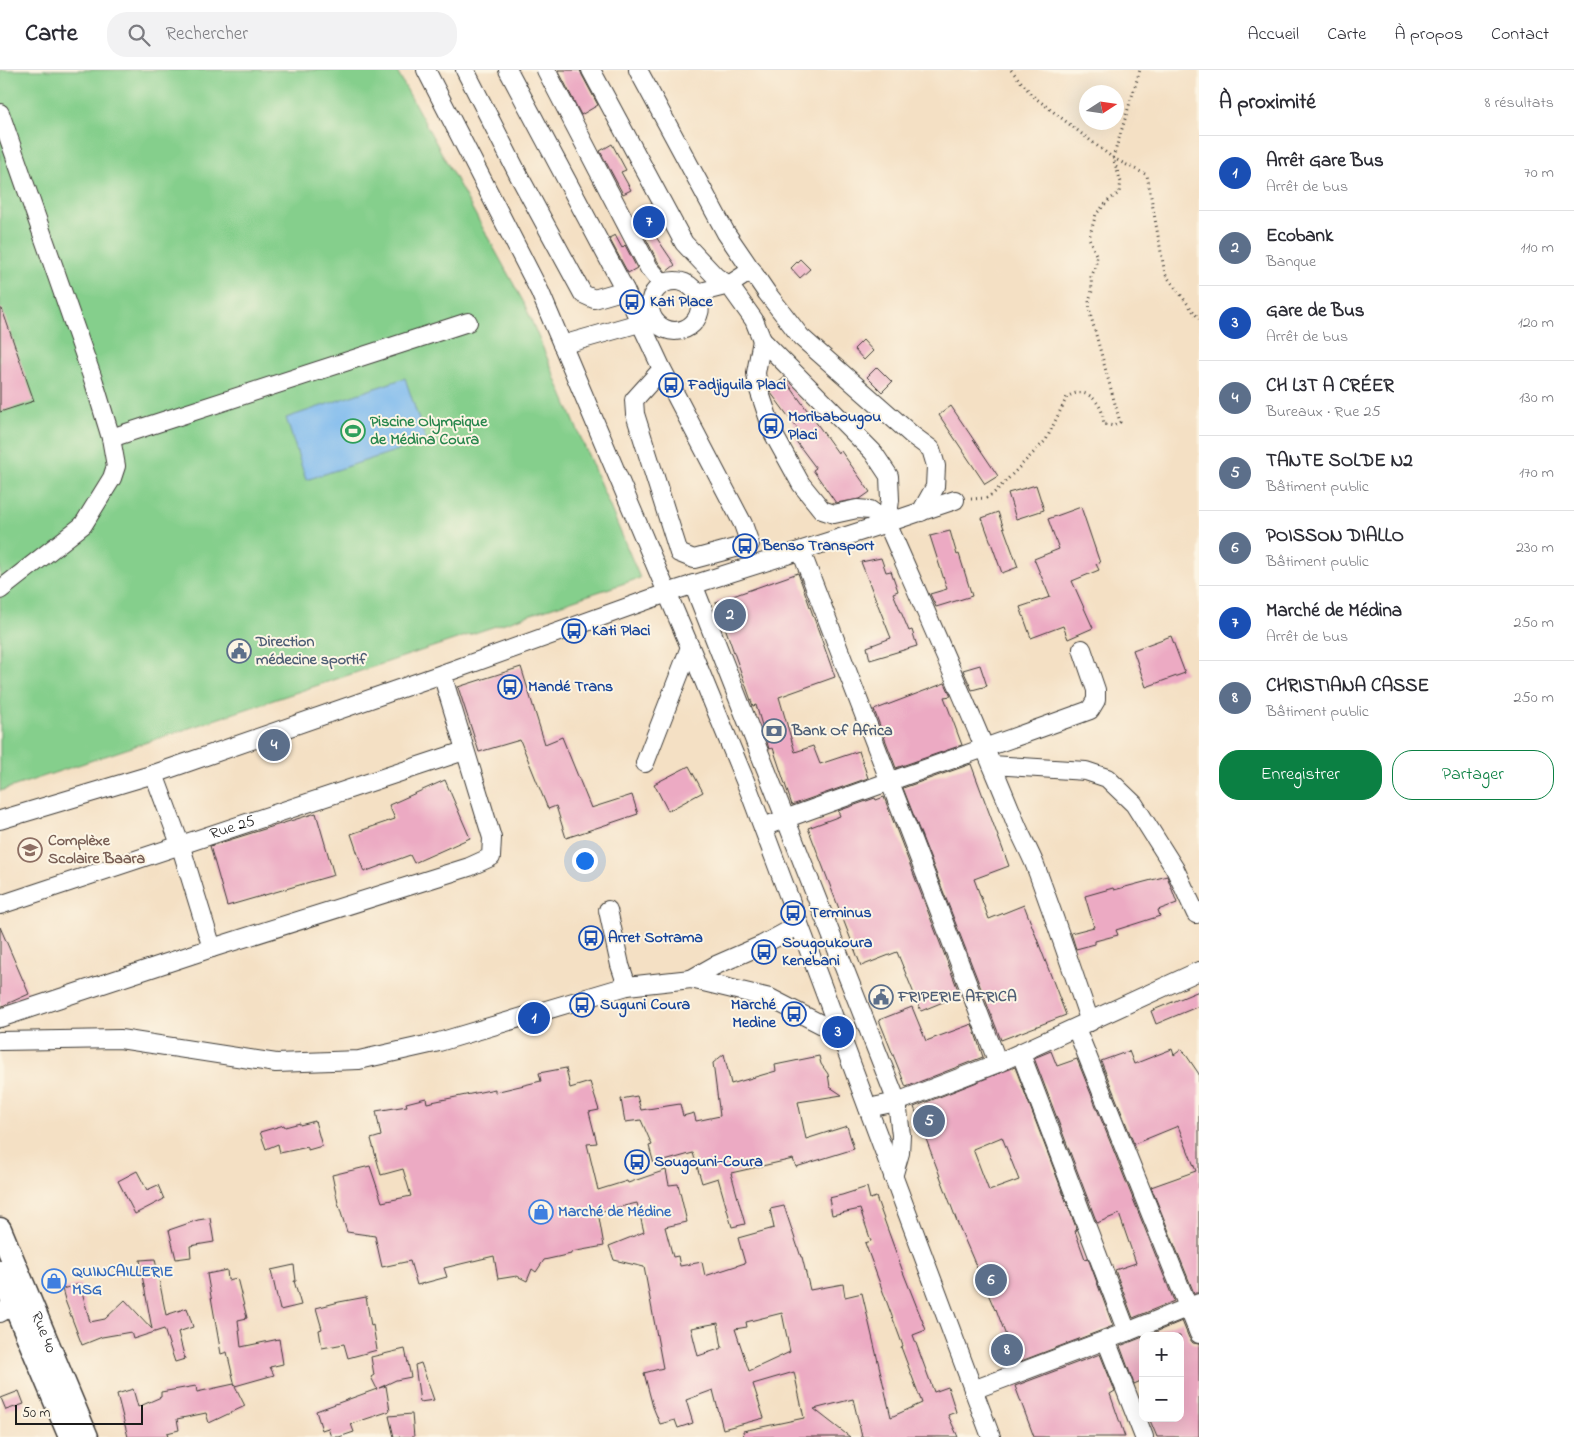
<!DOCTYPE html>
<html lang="fr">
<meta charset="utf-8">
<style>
body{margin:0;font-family:"Indie Flower",sans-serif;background:#f2f2f3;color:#2b2b33}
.controls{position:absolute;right:15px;bottom:15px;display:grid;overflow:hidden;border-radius:10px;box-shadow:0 5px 20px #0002}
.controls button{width:45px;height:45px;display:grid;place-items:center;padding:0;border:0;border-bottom:1px solid #e1e1e2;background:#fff;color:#2b2b33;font:25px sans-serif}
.compass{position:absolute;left:1079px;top:15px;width:45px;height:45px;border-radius:50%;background:#fff;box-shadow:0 5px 20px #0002;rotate:78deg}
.scale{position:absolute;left:15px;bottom:12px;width:128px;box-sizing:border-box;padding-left:5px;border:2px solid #1c1c1c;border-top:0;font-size:14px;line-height:18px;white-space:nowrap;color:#1c1c1c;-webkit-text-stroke:4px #fcf5e5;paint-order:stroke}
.you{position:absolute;left:584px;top:790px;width:18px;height:18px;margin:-12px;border:4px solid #fff;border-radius:50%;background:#1a73e8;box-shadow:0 0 0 8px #1a73e833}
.badge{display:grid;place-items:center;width:32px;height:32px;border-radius:50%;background:#0b8043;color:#fff;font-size:16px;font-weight:700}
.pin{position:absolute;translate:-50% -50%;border:2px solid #fff;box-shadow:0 1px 5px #0006}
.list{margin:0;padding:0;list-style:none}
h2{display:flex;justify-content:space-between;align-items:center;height:65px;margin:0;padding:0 20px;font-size:21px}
h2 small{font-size:16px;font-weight:400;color:#7c7c81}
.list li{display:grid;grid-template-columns:32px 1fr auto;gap:15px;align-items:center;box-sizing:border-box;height:75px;padding:0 20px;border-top:1px solid #e1e1e2}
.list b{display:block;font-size:19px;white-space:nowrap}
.list p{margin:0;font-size:16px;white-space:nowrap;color:#7c7c81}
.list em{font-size:16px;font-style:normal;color:#7c7c81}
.actions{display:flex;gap:10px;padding:15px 20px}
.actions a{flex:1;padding:11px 0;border:1px solid #0b8043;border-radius:20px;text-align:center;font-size:18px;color:#0b8043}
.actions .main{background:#0b8043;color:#fff}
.icon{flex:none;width:28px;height:28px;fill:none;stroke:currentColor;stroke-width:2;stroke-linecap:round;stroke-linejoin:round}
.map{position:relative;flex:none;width:1199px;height:1367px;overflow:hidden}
header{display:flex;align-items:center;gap:30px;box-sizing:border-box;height:70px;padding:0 25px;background:#fff;border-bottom:1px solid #e1e1e2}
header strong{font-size:24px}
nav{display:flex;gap:28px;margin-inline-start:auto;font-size:18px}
.search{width:350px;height:45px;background:#f2f2f3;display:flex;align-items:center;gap:12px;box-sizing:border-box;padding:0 18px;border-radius:20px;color:#7c7c81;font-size:19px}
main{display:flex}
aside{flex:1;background:#fff}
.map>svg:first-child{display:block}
</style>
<header>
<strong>Carte</strong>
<div class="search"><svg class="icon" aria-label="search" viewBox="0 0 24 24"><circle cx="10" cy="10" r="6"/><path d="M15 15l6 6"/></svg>Rechercher</div>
<nav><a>Accueil</a><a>Carte</a><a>À propos</a><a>Contact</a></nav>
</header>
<main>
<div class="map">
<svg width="1199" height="1367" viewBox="0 0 1199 1367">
<rect width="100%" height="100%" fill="#fcf5e5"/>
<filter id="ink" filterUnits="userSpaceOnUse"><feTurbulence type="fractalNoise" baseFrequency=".02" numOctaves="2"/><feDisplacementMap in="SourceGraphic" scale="10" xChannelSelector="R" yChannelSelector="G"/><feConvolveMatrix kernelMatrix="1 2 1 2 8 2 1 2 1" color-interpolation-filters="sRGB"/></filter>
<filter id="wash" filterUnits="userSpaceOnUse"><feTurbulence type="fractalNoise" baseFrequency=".0096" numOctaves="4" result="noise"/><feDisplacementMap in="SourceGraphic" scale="20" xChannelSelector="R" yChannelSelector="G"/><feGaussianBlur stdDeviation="1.12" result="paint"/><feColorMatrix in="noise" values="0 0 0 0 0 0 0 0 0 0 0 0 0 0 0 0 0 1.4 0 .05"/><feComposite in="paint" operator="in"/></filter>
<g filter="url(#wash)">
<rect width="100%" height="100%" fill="#f4e0c4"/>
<polygon fill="#85cf8c" stroke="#507654" points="0,0 396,0 524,233 640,508 0,721"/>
<polygon fill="#7bb9ee" stroke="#4c6a85" points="405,308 426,371 306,410 286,348"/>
<g id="blocks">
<g fill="#ecaac3" fill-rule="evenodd">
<polygon points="558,0 580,0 582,5 598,35 581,45"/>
<polygon points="612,74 626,100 621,102 631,120 623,124 600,81"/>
<polygon points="650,158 675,195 666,202 658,192 643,163"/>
<polygon points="615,165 622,178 625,175 637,198 628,203 609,168"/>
<polygon points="800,189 810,199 800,208 791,198"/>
<polygon points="0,239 2,239 34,331 0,342"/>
<polygon points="863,270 873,281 864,290 854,279"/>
<polygon points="877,297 892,312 882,322 867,307"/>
<polygon points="784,308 838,383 841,381 870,422 860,429 836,433 813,400 816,398 795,370 802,365 771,323 770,319"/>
<polygon points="951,336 998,406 985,414 939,345"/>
<polygon points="1036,415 1044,440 1016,449 1008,423"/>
<polygon points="1081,437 1100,493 1096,494 1099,500 1072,511 1093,558 1068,569 1063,556 1031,568 1020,537 1050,527 1034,489 1059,479 1048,449"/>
<polygon points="998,442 1018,497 1002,503 982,448"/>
<polygon points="950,461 957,485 959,484 972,526 936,537 930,524 947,519 930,466"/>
<polygon points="881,488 886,502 891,501 898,521 893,523 909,561 912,560 917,576 870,590 867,577 891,568 861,492"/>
<polygon points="798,503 835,607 779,627 795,682 813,676 820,694 859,681 868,708 792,735 773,678 769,679 756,635 753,636 716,532"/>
<polygon points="1171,566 1185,603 1146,617 1133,580"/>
<polygon points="980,595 987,616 972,620 963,600"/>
<polygon points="521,597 545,674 562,667 591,738 632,725 638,744 566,768 556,736 548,739 520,670 479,682 458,617"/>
<polygon points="945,613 951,626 944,627 962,675 896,698 874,640"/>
<polygon points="971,694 1009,796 974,809 989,849 1024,835 1066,945 1001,970 903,718"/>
<polygon points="689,696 703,722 668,741 654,714"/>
<polygon points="445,710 470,768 414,793 410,785 364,802 351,764 395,749 389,735"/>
<polygon points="884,727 960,925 921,941 897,882 861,896 808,758 840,746 838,741 875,728 876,730"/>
<polygon points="316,743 334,805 227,836 210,776"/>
<polygon points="1167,806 1177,833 1158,840 1160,846 1116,860 1118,865 1095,871 1095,874 1076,879 1071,863 1094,857 1085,826 1113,818 1114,820"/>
<polygon points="0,857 29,924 0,937"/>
<polygon points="1199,921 1199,936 1156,954 1151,941"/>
<polygon points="912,937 926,971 972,954 983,987 906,1017 879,950"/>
<polygon points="1172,979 1174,985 1182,979 1199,1004 1199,1223 1194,1223 1151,1117 1196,1101 1178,1056 1134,1074 1101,991 1129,981 1134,994"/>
<polygon points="1051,981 1057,996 1077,989 1174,1231 1133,1248 1115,1200 1136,1193 1119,1144 1097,1153 1034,988"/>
<polygon points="724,984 731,1014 776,1001 775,995 819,986 821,994 828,1004 830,1017 842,1025 798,1032 806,1069 847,1056 854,1079 796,1097 793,1089 731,1103 745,1154 732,1157 718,1108 702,1113 693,1083 654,1094 649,1076 652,1075 641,1050 625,1052 621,1029 637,1026 641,1040 680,1034 683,1046 694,1043 696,1051 720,1046 713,993"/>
<path d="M 1015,997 L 1077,1160 L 1075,1161 L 1085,1189 L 1088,1188 L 1113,1256 L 1016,1293 L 996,1239 L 995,1240 L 958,1154 L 914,1037 ZM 1002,1067 L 1019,1110 L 989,1121 L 973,1079 Z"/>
<path d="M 566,998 L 570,1018 L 590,1012 L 599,1040 L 589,1042 L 597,1073 L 587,1074 L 598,1120 L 627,1111 L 628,1113 L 666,1100 L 669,1115 L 678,1114 L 687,1152 L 665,1157 L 673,1187 L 678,1186 L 680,1196 L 702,1192 L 705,1206 L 745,1193 L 738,1168 L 774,1158 L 770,1139 L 784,1136 L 801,1187 L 802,1187 L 810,1220 L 843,1214 L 845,1227 L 862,1223 L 891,1347 L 922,1333 L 901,1277 L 903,1276 L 865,1173 L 871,1171 L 860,1139 L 832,1145 L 829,1128 L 842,1125 L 867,1117 L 870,1129 L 876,1127 L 903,1202 L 926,1260 L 913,1265 L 934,1322 L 948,1317 L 956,1342 L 948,1345 L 958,1367 L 862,1367 L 853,1329 L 814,1339 L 850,1367 L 744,1367 L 743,1361 L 804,1348 L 794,1302 L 753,1314 L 764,1348 L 723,1359 L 713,1320 L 686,1330 L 693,1353 L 678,1358 L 675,1350 L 660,1354 L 653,1337 L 644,1303 L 663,1298 L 644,1197 L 614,1190 L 609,1176 L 644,1162 L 637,1133 L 598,1142 L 604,1176 L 571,1182 L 571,1184 L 544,1190 L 536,1202 L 532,1199 L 527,1211 L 517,1206 L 498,1209 L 494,1186 L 444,1198 L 447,1207 L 417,1215 L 410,1191 L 382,1197 L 375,1166 L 347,1162 L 338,1133 L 332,1105 L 370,1096 L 382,1132 L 411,1126 L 403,1099 L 381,1105 L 371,1069 L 381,1066 L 376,1041 L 407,1036 L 406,1033 L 426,1028 L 427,1033 L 495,1019 L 495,1022 L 541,1011 L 539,1003 ZM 782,1243 L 790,1282 L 749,1301 L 735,1259 L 747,1257 L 746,1252 ZM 718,1253 L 722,1278 L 698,1286 L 691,1258 Z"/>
<polygon points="315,1051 322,1076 308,1080 308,1077 280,1083 278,1074 266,1079 260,1062 284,1055 285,1057 300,1053 300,1055"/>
<polygon points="137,1101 147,1120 158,1115 164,1129 135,1144 118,1111"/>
<polygon points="210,1148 214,1172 190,1176 191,1187 176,1189 169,1160 198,1150"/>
<polygon points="155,1189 166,1245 187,1238 193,1257 178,1262 185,1289 175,1292 164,1259 133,1269 131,1262 102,1267 82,1275 66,1233 62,1219 80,1214 90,1252 105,1249 125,1230 152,1259 142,1205 140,1190"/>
<polygon points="294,1195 296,1211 294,1211 301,1235 280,1240 271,1200"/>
<polygon points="227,1200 228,1210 237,1208 247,1248 238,1250 241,1277 279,1269 283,1294 270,1297 274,1305 235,1316 245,1336 209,1353 206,1343 177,1349 179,1360 167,1363 168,1367 128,1367 117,1324 133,1319 138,1337 161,1327 161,1322 196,1316 197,1322 234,1314 235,1316 227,1282 221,1284 207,1204"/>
<polygon points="366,1227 371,1256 373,1255 377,1280 348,1288 344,1274 322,1278 319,1260 322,1259 316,1238 339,1232"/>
<polygon points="1182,1251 1189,1268 1193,1273 1199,1274 1199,1367 1157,1367 1149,1348 1180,1348 1180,1266 1146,1266"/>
<polygon points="1143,1267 1143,1310 1134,1314 1120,1276"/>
<polygon points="405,1279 411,1307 396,1310 379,1318 386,1316 390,1341 351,1354 354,1362 339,1367 331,1367 328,1358 322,1360 316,1341 377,1319 371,1307 374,1305 371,1287"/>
<polygon points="1100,1284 1115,1321 1110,1324 1125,1367 1034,1367 1015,1316"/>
<polygon points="421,1293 434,1330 420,1332 415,1295"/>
<polygon points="19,1321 24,1334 6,1340 1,1328"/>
<polygon points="412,1344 414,1367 394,1367 389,1346"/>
</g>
</g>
</g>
<g filter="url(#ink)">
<use href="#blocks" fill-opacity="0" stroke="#3c3935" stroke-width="1"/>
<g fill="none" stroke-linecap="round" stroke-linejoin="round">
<g stroke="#3c3935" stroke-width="20">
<g id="minor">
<polyline points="426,0 540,222 690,577 750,723 991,1367"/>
<polyline points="465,0 519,106 583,224 594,229 625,220"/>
<polyline points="508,0 625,220 662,299 743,454 750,474 694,489 679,483 635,344 634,330 662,299"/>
<polyline points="546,0 649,198 663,214"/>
<polyline points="591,0 684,173 716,207 729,215 752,200"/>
<polyline points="638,0 726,163 767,223 801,267 912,365 931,379 936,396 935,417 921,442"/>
<polyline points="0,43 94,312 111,368 116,396 112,408 83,455 0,520"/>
<circle cx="675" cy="236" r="25"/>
<polyline points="697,223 729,215 754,250 762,270"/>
<polyline points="562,275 650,250"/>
<polyline points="111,368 468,252"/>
<path d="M 887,453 L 890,430 L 889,406 L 873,382 L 762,270 L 756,303 L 758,317 L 774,365 L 801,414 L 822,440 L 834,444 L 857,439 L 870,440 L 887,453 C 930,551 973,648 1013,746 C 1019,763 1028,778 1035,795 C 1054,846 1072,899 1090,952"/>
<polyline points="801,481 998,993"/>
<polyline points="693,514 897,1032 901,1065 900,1083 893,1107"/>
<polyline points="645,693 690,577"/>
<polyline points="992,695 1086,701 1107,708 1134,734 1175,799 1196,844"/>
<polyline points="154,704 180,774 212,878"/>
<polyline points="0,750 154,704 442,604 667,523 887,453 955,430"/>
<path d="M 763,757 C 871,717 981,680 1090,640 L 1096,630 L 1096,620 L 1082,579"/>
<path id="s1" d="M 0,835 L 464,681"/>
<polyline points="608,840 620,895 627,916"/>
<polyline points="691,909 714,896 762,875 799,855"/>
<polyline points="0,948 212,878 469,797 491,787 492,768 442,604"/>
<polyline points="1076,958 1199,1264"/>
<polyline points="0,971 120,969 276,993 359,990 439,972 627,916 691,909 770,928 840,964"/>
<polyline points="1021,984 1127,1262"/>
<polyline points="868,1038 897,1032 998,993 1199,901"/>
<polyline points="0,1243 14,1235"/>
<polyline points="1106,1270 1144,1367"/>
<polyline points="973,1320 1127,1262 1199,1233"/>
</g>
</g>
<g stroke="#3c3935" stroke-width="25">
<g id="major">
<path id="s2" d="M 0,1159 L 87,1367"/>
<polyline points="0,1201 70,1367"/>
</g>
</g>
<g stroke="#3c3935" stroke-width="3" stroke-dasharray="1 4" stroke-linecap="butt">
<polyline points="1011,0 1033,26 1113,88 1147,105 1165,204 1199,249"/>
<path d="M 971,429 L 986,428 L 994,423 L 1046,370 L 1067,327 C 1082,317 1096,326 1102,342 C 1103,345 1103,350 1104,354 L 1114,356 L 1120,352 L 1090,243 L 1089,231 L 1092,221 L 1091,207 L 1095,198 L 1097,187 L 1089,168 L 1096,144 L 1109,130 L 1119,123 L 1121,112 L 1113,88 L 1140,0"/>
</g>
<use href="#minor" stroke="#fff" stroke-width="18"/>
<use href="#major" stroke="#fff" stroke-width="22"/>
</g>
</g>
<defs>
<g id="bus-ring" transform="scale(1.25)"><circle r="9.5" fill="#fcf5e5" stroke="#1a4fb4" stroke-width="1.5"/><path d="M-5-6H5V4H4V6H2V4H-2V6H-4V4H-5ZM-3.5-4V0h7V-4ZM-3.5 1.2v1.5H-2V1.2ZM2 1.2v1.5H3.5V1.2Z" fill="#1a4fb4"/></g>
<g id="stadium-ring" transform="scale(1.25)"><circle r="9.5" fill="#fcf5e5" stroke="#2e9e5b" stroke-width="1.5"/><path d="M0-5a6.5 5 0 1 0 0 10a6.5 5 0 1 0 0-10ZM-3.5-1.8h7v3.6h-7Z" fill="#2e9e5b"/></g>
<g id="civic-ring" transform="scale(1.25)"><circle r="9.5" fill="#fcf5e5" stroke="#5c6f8a" stroke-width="1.5"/><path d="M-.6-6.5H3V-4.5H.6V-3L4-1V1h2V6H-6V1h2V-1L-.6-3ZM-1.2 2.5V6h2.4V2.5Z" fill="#5c6f8a"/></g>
<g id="bank-ring" transform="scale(1.25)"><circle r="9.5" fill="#fcf5e5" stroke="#5c6f8a" stroke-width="1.5"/><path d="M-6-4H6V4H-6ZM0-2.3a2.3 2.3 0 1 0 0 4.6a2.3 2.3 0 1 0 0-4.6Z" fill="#5c6f8a"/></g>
<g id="school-ring" transform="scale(1.25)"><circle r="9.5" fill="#fcf5e5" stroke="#8d6e63" stroke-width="1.5"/><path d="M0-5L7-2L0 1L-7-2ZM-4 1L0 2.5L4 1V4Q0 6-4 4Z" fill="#8d6e63"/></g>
<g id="shop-ring" transform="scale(1.25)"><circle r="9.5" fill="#fcf5e5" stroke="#3f7fe0" stroke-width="1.5"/><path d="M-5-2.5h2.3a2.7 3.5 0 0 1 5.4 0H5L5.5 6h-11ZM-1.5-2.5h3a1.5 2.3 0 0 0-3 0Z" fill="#3f7fe0"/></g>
</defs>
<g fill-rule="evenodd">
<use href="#bus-ring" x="632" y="232"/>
<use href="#bus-ring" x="671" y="315"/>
<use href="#bus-ring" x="771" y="356"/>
<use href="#stadium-ring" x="353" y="361"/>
<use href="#bus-ring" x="745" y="476"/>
<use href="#bus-ring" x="574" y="561"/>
<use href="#civic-ring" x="239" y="581"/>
<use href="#bus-ring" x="510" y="617"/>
<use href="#bank-ring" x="774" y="661"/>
<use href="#school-ring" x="30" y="780"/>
<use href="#bus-ring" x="793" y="843"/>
<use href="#bus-ring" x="591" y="868"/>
<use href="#bus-ring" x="764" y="882"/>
<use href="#civic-ring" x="881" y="927"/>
<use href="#bus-ring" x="582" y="935"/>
<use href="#bus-ring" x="794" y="944"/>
<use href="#bus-ring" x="637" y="1092"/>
<use href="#shop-ring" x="541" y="1142"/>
<use href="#shop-ring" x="54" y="1211"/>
</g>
<g text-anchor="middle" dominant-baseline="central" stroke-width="4" stroke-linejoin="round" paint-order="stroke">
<g font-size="16" font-weight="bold" fill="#164399" stroke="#fcf5e5" text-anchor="start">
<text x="650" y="232">Kati Place</text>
<text x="688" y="315">Fadjiguila Placi</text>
<text x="788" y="347">Moribabougou<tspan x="788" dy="18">Placi</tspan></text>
<text x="762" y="476">Benso Transport</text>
<text x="592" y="561">Kati Placi</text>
<text x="528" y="617">Mandé Trans</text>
<text x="810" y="843">Terminus</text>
<text x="608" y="868">Arret Sotrama</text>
<text x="782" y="873">Sougoukoura<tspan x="782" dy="18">Kenebani</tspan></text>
<text x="600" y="935">Suguni Coura</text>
<text x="776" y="935" text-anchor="end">Marché<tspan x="776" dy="18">Medine</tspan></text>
<text x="654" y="1092">Sougouni-Coura</text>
</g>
<g font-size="16" font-weight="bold" fill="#27864d" stroke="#fcf5e5" text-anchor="start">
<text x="370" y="352">Piscine Olympique<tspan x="370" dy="18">de Médina Coura</tspan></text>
</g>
<g font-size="16" font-weight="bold" fill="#4e5e75" stroke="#fcf5e5" text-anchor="start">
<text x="256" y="572">Direction<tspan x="256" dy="18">médecine sportif</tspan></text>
<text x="792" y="661">Bank Of Africa</text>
<text x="898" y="927">FRIPERIE AFRICA</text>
</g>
<g font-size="16" fill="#1c1c1c" stroke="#fcf5e5">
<text stroke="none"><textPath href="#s1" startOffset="245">Rue 25</textPath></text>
<text stroke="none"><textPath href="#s2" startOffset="112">Rue 40</textPath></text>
</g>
<g font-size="16" font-weight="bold" fill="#785e54" stroke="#fcf5e5" text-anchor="start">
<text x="48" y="771">Complèxe<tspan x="48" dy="18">Scolaire Baara</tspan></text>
</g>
<g font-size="16" font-weight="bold" fill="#366cbe" stroke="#fcf5e5" text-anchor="start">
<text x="558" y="1142">Marché de Médine</text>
<text x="72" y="1202">QUINCAILLERIE<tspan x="72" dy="18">MSG</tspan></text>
</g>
</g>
</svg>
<div class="controls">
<button>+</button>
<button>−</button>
</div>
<svg class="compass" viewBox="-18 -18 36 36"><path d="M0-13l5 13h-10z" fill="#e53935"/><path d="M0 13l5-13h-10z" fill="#7c7c81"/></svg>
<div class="scale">50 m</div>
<div class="you"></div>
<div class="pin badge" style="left:534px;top:948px;background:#1a4fb4">1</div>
<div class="pin badge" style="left:730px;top:545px;background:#5c6f8a">2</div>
<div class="pin badge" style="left:838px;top:962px;background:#1a4fb4">3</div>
<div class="pin badge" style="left:274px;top:675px;background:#5c6f8a">4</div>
<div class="pin badge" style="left:929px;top:1051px;background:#5c6f8a">5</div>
<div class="pin badge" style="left:991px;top:1210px;background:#5c6f8a">6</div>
<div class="pin badge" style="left:649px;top:152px;background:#1a4fb4">7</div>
<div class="pin badge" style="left:1007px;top:1280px;background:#5c6f8a">8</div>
</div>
<aside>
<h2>À proximité<small>8 résultats</small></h2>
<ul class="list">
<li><span class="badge" style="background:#1a4fb4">1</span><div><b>Arrêt Gare Bus</b><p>Arrêt de bus</p></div><em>70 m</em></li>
<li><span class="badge" style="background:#5c6f8a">2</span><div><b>Ecobank</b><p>Banque</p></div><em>110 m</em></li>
<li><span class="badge" style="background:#1a4fb4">3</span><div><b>Gare de Bus</b><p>Arrêt de bus</p></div><em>120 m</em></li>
<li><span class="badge" style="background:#5c6f8a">4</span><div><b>CH L3T A CRÉER</b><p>Bureaux · Rue 25</p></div><em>130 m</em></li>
<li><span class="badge" style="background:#5c6f8a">5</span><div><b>TANTE SOLDE N2</b><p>Bâtiment public</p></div><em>170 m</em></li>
<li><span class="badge" style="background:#5c6f8a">6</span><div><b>POISSON DIALLO</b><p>Bâtiment public</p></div><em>230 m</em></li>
<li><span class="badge" style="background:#1a4fb4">7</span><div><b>Marché de Médina</b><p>Arrêt de bus</p></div><em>250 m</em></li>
<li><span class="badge" style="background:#5c6f8a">8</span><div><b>CHRISTIANA CASSE</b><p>Bâtiment public</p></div><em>250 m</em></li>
</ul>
<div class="actions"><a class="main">Enregistrer</a><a>Partager</a></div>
</aside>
</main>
